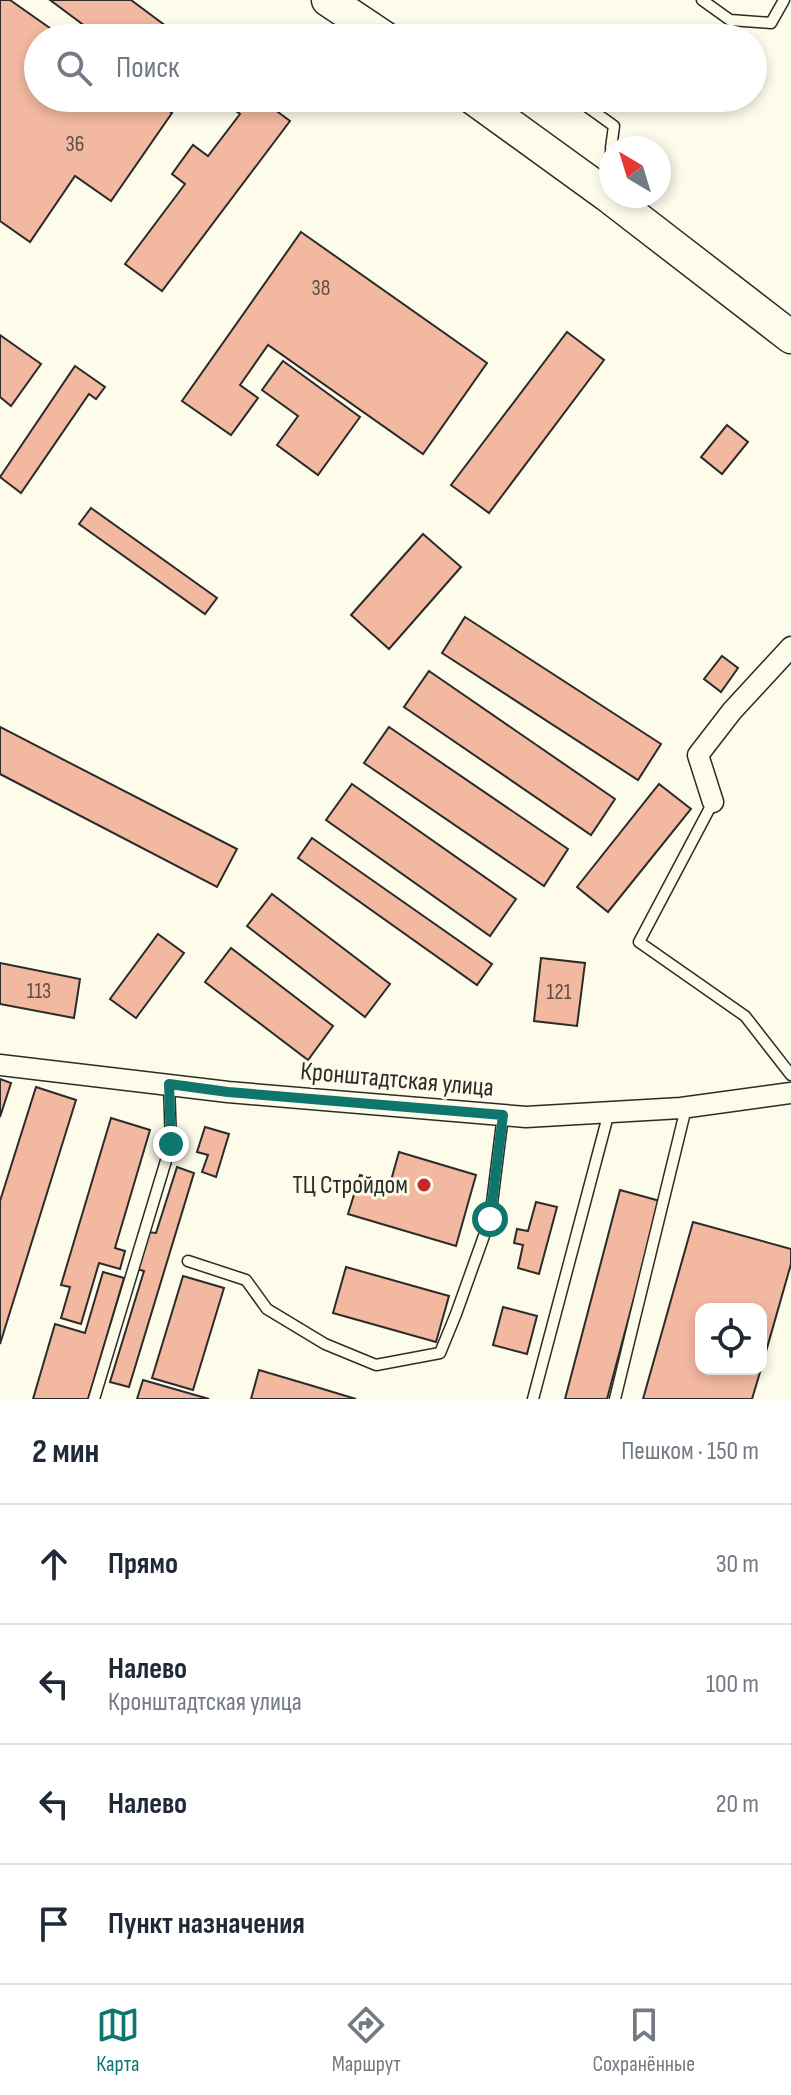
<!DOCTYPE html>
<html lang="ru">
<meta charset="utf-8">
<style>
body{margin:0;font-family:"Sofia Sans Condensed",sans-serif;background:#f6f6f7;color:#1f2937}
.controls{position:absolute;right:24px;bottom:24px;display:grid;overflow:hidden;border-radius:16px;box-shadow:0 4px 12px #0003}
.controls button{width:72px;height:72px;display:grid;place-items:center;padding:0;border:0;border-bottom:2px solid #e0e1e3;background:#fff;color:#1f2937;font:40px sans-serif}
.compass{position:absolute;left:599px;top:136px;width:72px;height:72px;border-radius:50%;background:#fff;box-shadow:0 4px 12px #0003;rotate:322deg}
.stop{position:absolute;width:24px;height:24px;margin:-18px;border:6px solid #0f766e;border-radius:50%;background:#fff}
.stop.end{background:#0f766e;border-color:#fff;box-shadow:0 2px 8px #0008}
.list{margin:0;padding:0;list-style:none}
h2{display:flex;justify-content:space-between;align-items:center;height:104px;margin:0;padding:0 32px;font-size:34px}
h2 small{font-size:26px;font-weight:400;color:#747a83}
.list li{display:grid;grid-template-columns:52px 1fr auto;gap:24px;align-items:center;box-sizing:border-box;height:120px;padding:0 32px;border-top:2px solid #e0e1e3}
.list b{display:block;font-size:30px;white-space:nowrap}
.list p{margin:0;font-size:26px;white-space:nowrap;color:#747a83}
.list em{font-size:26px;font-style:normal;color:#747a83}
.icon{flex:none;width:44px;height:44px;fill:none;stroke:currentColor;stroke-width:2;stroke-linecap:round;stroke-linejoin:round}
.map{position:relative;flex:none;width:791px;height:1399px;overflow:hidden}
.search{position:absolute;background:#fff;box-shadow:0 4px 12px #0003;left:24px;right:24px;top:24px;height:88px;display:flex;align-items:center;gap:20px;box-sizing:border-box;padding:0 28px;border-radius:44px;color:#747a83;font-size:30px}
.sheet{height:584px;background:#fff}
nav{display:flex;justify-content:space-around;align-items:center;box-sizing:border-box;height:112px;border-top:2px solid #e0e1e3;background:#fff;font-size:22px;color:#747a83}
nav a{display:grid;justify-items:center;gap:4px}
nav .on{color:#0f766e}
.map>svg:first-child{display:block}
</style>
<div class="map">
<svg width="791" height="1399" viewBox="0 0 791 1399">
<rect width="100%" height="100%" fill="#fdfbea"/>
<g fill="#f2b8a0" stroke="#2b2b2b" stroke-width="2">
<polygon points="0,0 10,0 64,38 38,38 38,98 151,98 172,113 111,201 75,176 30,242 0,221"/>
<polygon points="50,0 131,0 182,38 101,38"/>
<polygon points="234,98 259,98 290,121 162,291 125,264 185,184 172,174 193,145 208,156 240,114 228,105"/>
<polygon points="301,232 487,363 423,454 268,345 240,385 258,398 231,435 182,401"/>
<polygon points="567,332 604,360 489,513 451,485"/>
<polygon points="0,335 41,364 11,406 0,397"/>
<polygon points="283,361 360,417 318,475 277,445 298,416 262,390"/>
<polygon points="75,366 105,387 96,399 89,394 21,493 0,477"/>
<polygon points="727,425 748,442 722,474 701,457"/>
<polygon points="91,508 217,598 205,614 79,524"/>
<polygon points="423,534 461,567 389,649 351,615"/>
<polygon points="465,617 661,744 638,780 442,653"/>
<polygon points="722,656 738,668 721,692 704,679"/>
<polygon points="429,671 615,799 591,835 404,707"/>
<polygon points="0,727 237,849 217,887 0,774"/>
<polygon points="389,727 568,849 544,886 364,763"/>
<polygon points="352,784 516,899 490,936 326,820"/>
<polygon points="659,784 691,809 608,912 577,887"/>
<polygon points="312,838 492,964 477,985 298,858"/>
<polygon points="272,894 390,984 365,1017 247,926"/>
<polygon points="158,934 184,953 136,1018 110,999"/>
<polygon points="231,948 333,1026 308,1060 205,982"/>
<polygon points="541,958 585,963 577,1026 534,1021"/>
<polygon points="0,963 80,979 74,1018 0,1004"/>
<polygon points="0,1079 11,1083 0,1117"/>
<polygon points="36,1087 76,1100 0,1344 0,1201"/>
<polygon points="111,1118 150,1130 115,1248 125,1251 120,1269 99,1263 81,1324 61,1318 70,1287 61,1285"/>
<polygon points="205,1127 229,1134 216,1177 202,1172 208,1155 197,1152"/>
<polygon points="399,1152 476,1175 456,1246 348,1214 360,1175 390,1184"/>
<polygon points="177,1167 194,1173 129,1387 110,1382 144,1271 136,1269 148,1232 156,1233"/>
<polygon points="620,1190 660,1201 607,1399 565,1399"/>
<polygon points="536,1202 557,1207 539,1274 518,1268 523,1245 514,1243 517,1229 528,1231"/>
<polygon points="693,1222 791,1249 791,1264 761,1369 761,1309 701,1309 701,1369 761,1369 752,1399 643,1399"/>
<polygon points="346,1267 449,1296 436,1342 333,1313"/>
<polygon points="103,1272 124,1278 88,1399 33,1399 55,1324 85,1333"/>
<polygon points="183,1276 224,1288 193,1390 152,1378"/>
<polygon points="503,1307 537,1316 527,1354 493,1345"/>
<polygon points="259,1370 313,1386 356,1399 251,1399"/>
<polygon points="143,1380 209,1399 137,1399"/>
</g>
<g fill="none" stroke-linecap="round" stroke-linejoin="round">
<g stroke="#2b2b2b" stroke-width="13">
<g id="lane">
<polyline points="702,0 730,20 771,23 784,0"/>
<polyline points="575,98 614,126 611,148"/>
<polyline points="607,190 611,152"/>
<polyline points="713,802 639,942 745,1016 791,1075"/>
<polyline points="188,1261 246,1280 267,1309 325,1344 376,1365 440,1353 456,1314 490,1219 503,1115"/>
<polyline points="94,1399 171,1144 169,1084"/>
<polyline points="533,1399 609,1112"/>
<polyline points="615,1399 686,1108"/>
</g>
</g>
<g stroke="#2b2b2b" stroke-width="23">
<g id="street">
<polyline points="713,802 698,755 732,711 791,647"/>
<polyline points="0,1065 228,1092 526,1117 681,1108 791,1093"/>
</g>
</g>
<g stroke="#2b2b2b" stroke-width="35">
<g id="primary">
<polyline points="328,0 385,38"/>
<polyline points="473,98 607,195 791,337"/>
</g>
</g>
<use href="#lane" stroke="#fdfbea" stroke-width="10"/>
<use href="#street" stroke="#fdfbea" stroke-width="20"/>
<use href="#primary" stroke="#fdfbea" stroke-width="32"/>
</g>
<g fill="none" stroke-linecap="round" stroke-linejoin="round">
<polyline stroke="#0f766e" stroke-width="10" points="171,1144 169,1084 228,1092 503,1115 490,1219"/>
</g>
<circle fill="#c62828" stroke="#fdfbea" stroke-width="3" cx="424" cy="1185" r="8"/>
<g text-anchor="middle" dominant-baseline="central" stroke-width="6" stroke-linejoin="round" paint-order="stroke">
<g font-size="22" fill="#5d4e48">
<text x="75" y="144">36</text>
<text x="321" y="288">38</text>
<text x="39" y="991">113</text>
<text x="559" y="992">121</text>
</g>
<g font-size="26" fill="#2b2b2b" stroke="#fdfbea">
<text transform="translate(397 1080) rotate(5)">Кронштадтская улица</text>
</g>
<g font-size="26" fill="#2b2b2b" stroke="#fdfbea" text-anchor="end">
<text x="408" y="1185">ТЦ Стройдом</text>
</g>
</g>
</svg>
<div class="controls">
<button><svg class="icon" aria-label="locate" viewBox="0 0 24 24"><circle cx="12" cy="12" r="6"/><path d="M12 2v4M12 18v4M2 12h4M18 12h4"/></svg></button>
</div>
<svg class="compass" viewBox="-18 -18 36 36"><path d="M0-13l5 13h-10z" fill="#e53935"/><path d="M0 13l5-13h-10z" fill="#747a83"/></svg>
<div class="stop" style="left:490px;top:1219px"></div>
<div class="stop end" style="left:171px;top:1144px"></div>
<div class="search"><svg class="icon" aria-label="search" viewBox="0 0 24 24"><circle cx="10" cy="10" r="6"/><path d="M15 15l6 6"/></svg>Поиск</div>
</div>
<section class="sheet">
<h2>2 мин<small>Пешком · 150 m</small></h2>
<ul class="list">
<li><svg class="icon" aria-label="ahead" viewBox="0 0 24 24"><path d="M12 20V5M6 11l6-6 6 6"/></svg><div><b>Прямо</b></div><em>30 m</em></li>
<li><svg class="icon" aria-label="left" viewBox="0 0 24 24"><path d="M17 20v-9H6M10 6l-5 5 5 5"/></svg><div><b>Налево</b><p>Кронштадтская улица</p></div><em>100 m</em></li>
<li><svg class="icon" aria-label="left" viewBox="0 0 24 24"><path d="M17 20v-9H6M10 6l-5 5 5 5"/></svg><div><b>Налево</b></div><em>20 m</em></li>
<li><svg class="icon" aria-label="arrive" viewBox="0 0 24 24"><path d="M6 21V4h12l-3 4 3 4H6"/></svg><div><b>Пункт назначения</b></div></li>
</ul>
</section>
<nav>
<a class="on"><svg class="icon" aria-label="map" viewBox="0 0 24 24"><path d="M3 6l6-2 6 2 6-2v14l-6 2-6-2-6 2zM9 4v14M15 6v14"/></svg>Карта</a>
<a><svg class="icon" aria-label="directions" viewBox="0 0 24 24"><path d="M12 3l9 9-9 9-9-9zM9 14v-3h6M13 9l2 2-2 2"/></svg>Маршрут</a>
<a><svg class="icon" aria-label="saved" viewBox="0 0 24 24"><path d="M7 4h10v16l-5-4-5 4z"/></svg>Сохранённые</a>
</nav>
